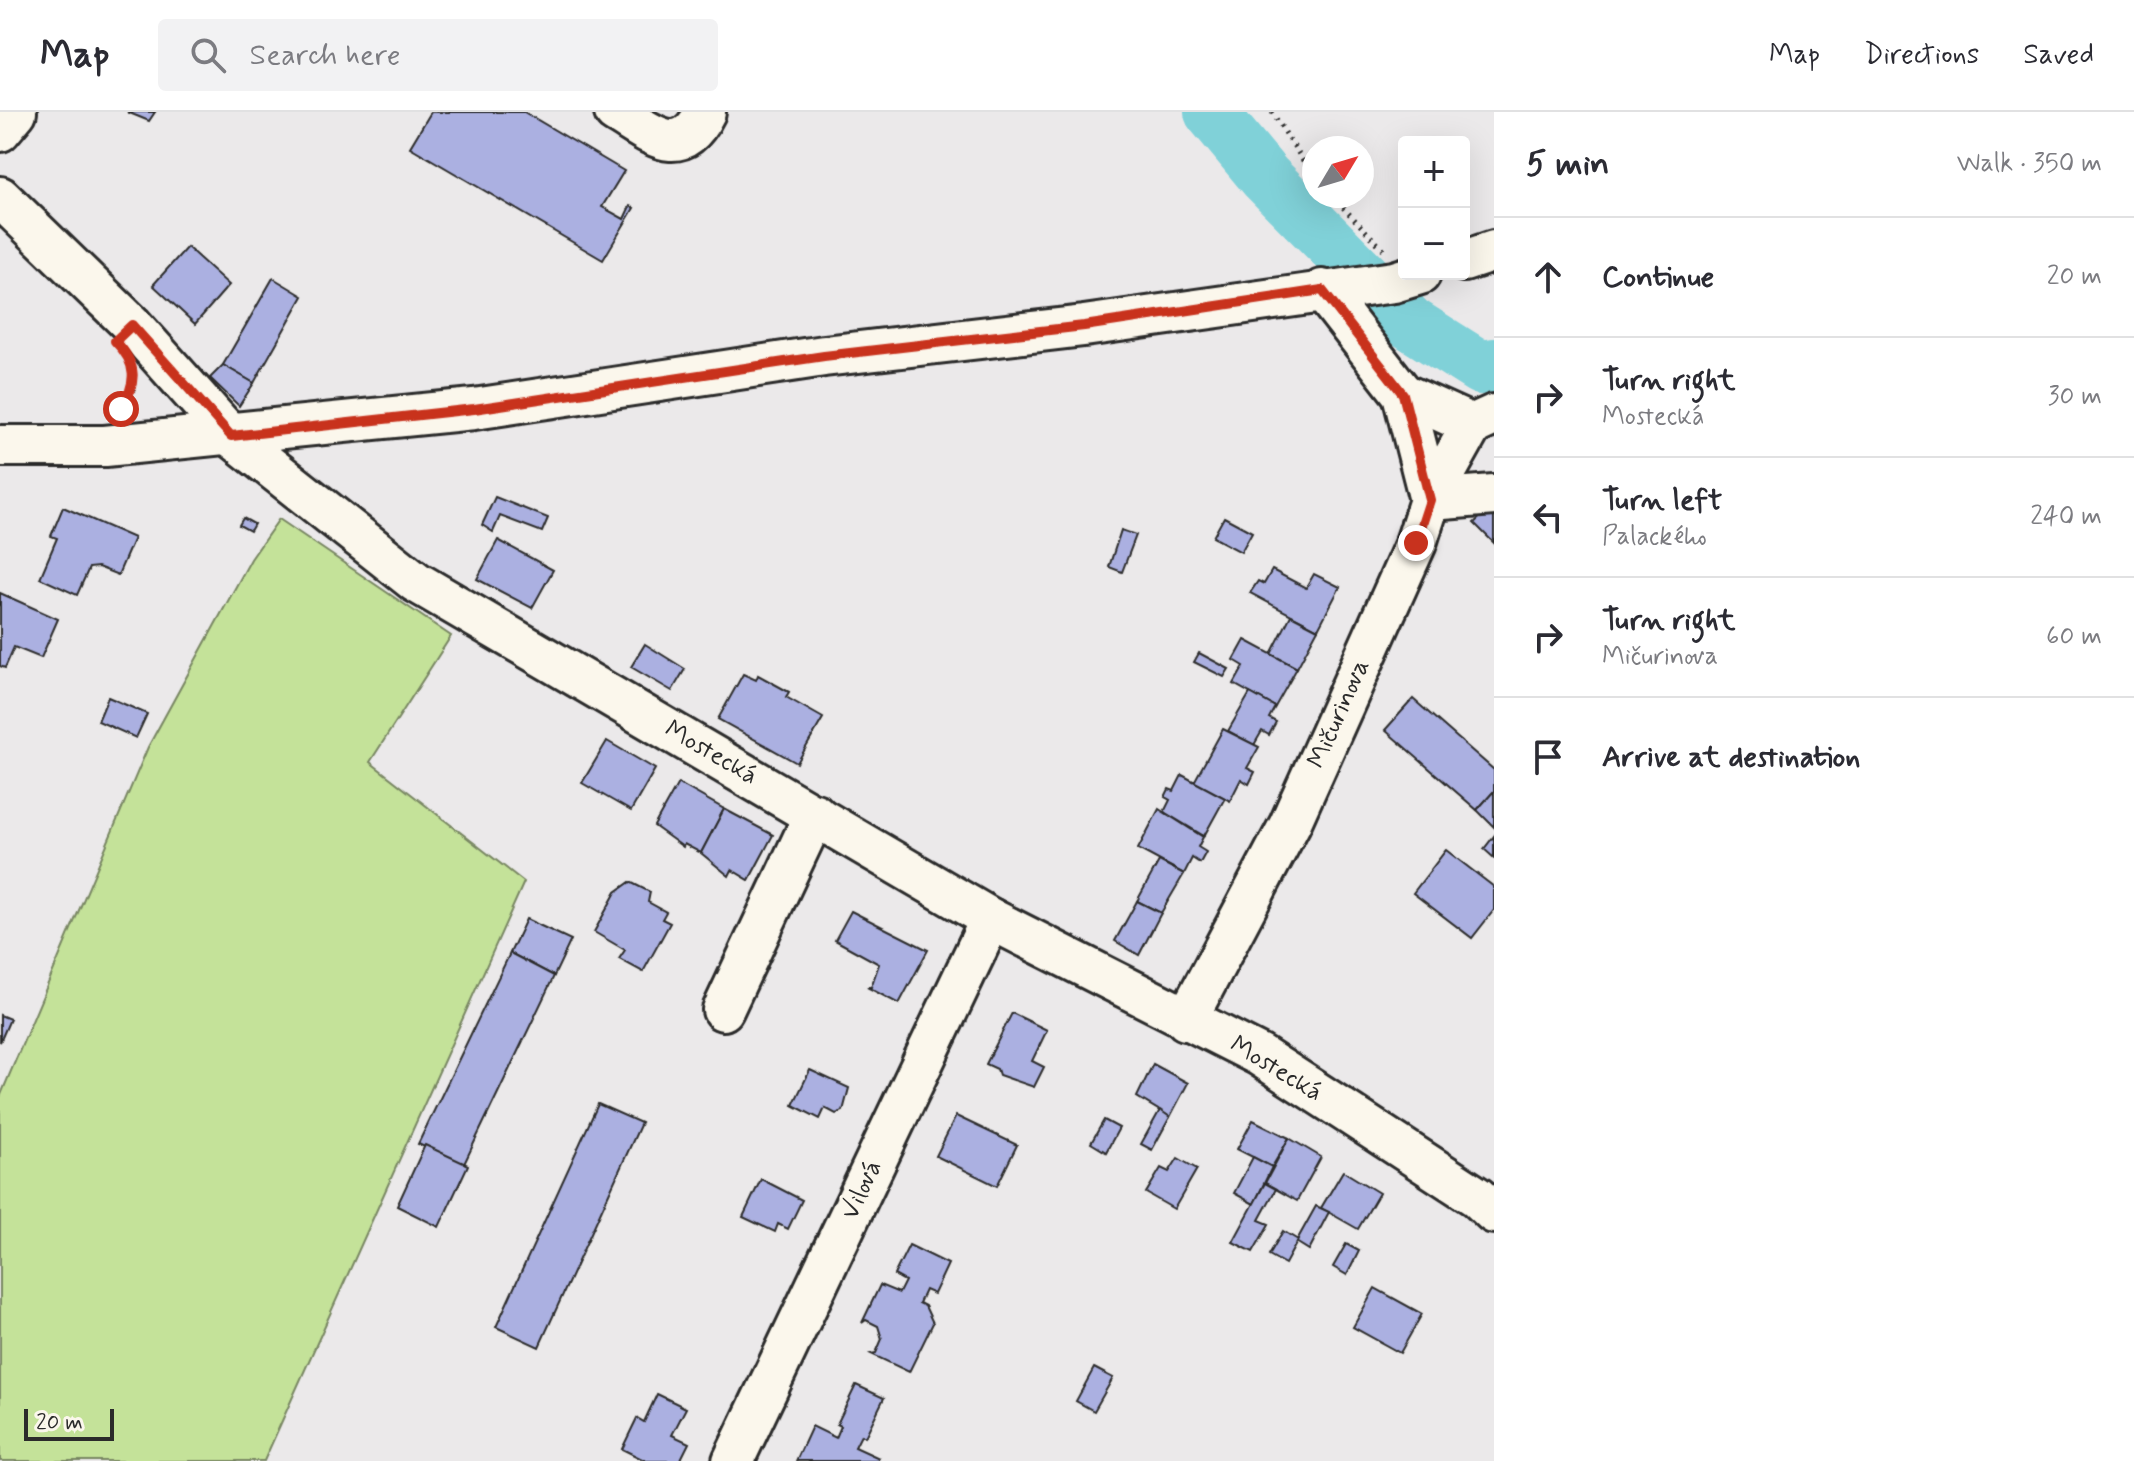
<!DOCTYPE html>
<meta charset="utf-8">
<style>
body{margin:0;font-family:Mynerve,sans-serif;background:#f2f2f3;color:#2b2b33}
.controls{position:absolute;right:24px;top:24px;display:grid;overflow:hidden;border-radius:8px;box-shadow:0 8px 32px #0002}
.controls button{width:72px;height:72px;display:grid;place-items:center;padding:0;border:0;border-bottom:2px solid #e1e1e2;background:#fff;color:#2b2b33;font:40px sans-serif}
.compass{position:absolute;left:1302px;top:24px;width:72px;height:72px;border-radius:50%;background:#fff;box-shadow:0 8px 32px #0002;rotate:52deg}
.scale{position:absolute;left:24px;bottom:20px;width:90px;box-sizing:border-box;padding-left:8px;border:4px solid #2b2b2b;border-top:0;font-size:22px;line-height:28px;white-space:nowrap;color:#2b2b2b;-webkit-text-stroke:6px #fbf7ec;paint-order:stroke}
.stop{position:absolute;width:24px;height:24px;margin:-18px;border:6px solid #c8321e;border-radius:50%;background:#fff}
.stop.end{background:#c8321e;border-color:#fff;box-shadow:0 2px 8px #0008}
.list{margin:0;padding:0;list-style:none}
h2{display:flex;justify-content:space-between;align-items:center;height:104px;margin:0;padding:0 32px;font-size:34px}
h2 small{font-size:26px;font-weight:400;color:#7c7c81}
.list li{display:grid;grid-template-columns:52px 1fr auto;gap:24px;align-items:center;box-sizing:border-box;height:120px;padding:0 32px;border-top:2px solid #e1e1e2}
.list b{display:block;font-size:30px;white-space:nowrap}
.list p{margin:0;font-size:26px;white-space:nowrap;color:#7c7c81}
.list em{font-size:26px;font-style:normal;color:#7c7c81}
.icon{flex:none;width:44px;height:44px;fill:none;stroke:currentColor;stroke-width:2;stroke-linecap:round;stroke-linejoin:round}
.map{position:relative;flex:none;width:1494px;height:1349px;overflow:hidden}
header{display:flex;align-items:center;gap:48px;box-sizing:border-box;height:112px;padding:0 40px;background:#fff;border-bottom:2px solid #e1e1e2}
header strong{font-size:38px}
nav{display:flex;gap:44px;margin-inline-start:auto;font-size:28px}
.search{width:560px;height:72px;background:#f2f2f3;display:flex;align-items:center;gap:20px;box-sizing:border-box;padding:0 28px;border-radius:8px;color:#7c7c81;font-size:30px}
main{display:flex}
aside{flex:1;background:#fff}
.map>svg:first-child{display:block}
</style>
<header>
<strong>Map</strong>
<div class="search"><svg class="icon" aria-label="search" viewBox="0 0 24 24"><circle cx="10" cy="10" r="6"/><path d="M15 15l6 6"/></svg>Search here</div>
<nav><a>Map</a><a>Directions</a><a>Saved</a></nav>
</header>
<main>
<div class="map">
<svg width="1494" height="1349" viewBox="0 0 1494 1349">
<rect width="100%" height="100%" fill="#ebe9ea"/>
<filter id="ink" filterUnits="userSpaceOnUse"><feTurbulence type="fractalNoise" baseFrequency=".0125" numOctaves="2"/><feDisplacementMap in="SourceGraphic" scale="16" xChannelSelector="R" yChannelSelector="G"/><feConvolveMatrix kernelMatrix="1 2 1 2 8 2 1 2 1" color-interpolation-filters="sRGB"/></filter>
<g filter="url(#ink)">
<polygon fill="#c4e299" stroke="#788662" stroke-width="2" points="279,407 451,524 370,650 524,770 264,1349 0,1349 0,985 148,635 251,447"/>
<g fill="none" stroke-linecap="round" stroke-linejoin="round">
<polyline stroke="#80d1d8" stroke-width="54" points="1211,0 1265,65 1410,211 1481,256 1494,253"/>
</g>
<g fill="#abb0e1" stroke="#2b2b2b" stroke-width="2">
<polygon points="127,0 155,0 149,9"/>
<polygon points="431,0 524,0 624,59 602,95 624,107 630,94 634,96 603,148 410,35"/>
<polygon points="187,135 229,173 195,212 153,173"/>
<polygon points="273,166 303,184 254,271 223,253"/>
<polygon points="223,253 254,271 239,294 210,266"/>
<polygon points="495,385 548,406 542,420 500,404 493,420 482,413"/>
<polygon points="1494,393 1494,431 1474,411"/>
<polygon points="63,395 134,426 118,463 98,455 89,456 77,483 40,466 57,426 51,424"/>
<polygon points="1224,405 1252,420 1241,440 1213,425"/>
<polygon points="243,406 254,412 250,419 239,413"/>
<polygon points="1121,418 1136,423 1122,460 1109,455"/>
<polygon points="498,428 553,458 532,496 477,467"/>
<polygon points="1272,458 1306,476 1314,462 1340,475 1318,517 1250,481 1258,469 1264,472"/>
<polygon points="0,481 58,507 41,546 14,535 5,556 0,554"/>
<polygon points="1291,503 1318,517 1297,556 1271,542"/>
<polygon points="1245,528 1297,556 1275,595 1234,572 1244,554 1234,548"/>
<polygon points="645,532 685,557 672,579 631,555"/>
<polygon points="1199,541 1229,557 1224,565 1194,550"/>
<polygon points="743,562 756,568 758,563 789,580 786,585 823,606 797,651 718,607"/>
<polygon points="1250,581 1275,595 1269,606 1276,610 1269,623 1262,619 1254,633 1228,619"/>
<polygon points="108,585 147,602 136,626 98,609"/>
<polygon points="1413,587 1494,658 1494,679 1477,698 1385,618"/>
<polygon points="1223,617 1259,635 1247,656 1255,660 1249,672 1241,667 1230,689 1194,670"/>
<polygon points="607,629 655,657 631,699 582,671"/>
<polygon points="1182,663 1225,686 1204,724 1164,700 1170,688 1165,685 1169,677 1174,679"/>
<polygon points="678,671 724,697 701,741 684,732 683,735 654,714"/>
<polygon points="1494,679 1494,715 1477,698"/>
<polygon points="724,697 773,723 749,768 732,758 729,764 701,741"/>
<polygon points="1159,697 1203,725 1198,735 1206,740 1200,751 1192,746 1184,762 1138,737"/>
<polygon points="1494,724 1494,746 1484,737"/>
<polygon points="1446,738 1494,775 1494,798 1472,826 1413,781"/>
<polygon points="1159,749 1184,762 1161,801 1137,789"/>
<polygon points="630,770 650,780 648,790 666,800 662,807 670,811 643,860 619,847 625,838 594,820 616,780"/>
<polygon points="1137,789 1161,801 1139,843 1115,829"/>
<polygon points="851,799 928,838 899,892 867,875 871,875 879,852 835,828"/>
<polygon points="526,807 571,828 554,864 510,841"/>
<polygon points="510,841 554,864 464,1052 418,1032"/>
<polygon points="1012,901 1047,918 1032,949 1044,955 1034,975 999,963 997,957 986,952"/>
<polygon points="0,903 10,907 0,930"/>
<polygon points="1153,952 1188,971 1170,1005 1137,985"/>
<polygon points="810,958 849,976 843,999 836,1002 825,996 820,1007 793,993"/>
<polygon points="598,992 641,1011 539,1235 496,1215"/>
<polygon points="1160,998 1170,1005 1152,1038 1141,1032"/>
<polygon points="956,1004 1017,1033 997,1074 936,1044"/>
<polygon points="1104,1008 1119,1016 1106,1040 1091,1031"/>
<polygon points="1253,1008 1289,1026 1272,1055 1237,1037"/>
<polygon points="1289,1026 1321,1045 1297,1089 1265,1071"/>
<polygon points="425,1033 468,1053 439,1115 397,1094"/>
<polygon points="1253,1045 1272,1055 1254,1092 1234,1081"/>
<polygon points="1178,1046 1197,1057 1174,1097 1146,1081 1161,1056 1169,1060"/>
<polygon points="1343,1059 1379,1081 1358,1117 1321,1096"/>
<polygon points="761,1067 802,1088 788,1117 778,1112 775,1120 743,1105"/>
<polygon points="1265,1071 1276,1077 1259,1108 1269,1112 1253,1140 1233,1130"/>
<polygon points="1316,1094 1329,1100 1309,1138 1296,1130"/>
<polygon points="1283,1119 1298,1128 1285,1152 1269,1143"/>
<polygon points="1346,1132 1359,1139 1347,1163 1333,1155"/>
<polygon points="909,1133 948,1152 934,1182 925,1178 919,1191 925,1194 933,1211 909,1260 871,1242 876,1241 882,1227 878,1214 866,1208 862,1211 880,1173 899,1181 905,1169 894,1163"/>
<polygon points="1375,1176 1422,1202 1400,1241 1353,1215"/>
<polygon points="1094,1256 1113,1266 1094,1299 1076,1289"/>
<polygon points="856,1273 884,1286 865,1325 861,1323 855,1335 879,1346 877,1349 796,1349 812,1314 836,1326 841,1314 837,1312"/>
<polygon points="657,1282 686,1296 672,1323 689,1331 680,1349 646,1349 622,1337 637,1306 644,1310"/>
</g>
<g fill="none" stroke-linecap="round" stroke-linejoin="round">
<g stroke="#2b2b2b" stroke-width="46">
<g id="minor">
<path d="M 615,0 C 651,21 680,51 705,0"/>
<polyline points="0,19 16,0"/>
<polyline points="0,85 132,213 231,324 416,470 991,807 1259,943 1477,1085 1494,1101"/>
<polyline points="1464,149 1494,139"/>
<polyline points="1403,282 1472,313 1494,303"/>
<polyline points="0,334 105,334 474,297 824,244 1084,214 1394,170 1420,162"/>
<polyline points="1430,388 1472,313"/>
<polyline points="1430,388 1494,383"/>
<polyline points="723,898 815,702"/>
<polyline points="1186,908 1290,712 1416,431 1430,388 1403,282 1322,178"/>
<polyline points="733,1349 991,807"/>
</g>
</g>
<g stroke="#2b2b2b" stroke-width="5" stroke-dasharray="2 6" stroke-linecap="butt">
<polyline points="1272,0 1314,66"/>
<polyline points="1332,84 1384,138"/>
<polyline points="119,298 133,278 133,265"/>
</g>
<use href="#minor" stroke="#fbf7ec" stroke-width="40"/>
</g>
</g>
<g fill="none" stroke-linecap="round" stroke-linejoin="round" filter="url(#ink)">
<path stroke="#c8321e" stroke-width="10" d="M 121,297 C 137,271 138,252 115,229 L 132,213 L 231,324 L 474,297 L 824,244 L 1084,214 L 1322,178 L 1403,282 L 1430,388 L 1416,431"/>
</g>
<g text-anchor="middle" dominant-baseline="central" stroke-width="6" stroke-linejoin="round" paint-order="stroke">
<g font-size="26" fill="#2b2b2b" stroke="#fbf7ec">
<text transform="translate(1339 602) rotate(-66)">Mičurinova</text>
<text transform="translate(711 641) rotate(30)">Mostecká</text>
<text transform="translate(1276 957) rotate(31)">Mostecká</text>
<text transform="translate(862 1078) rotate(-65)">Vilová</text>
</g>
</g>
</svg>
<div class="controls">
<button>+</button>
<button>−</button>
</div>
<svg class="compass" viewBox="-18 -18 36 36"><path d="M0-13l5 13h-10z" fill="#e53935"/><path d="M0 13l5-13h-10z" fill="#7c7c81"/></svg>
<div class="scale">20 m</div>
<div class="stop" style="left:121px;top:297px"></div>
<div class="stop end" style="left:1416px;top:431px"></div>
</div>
<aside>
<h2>5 min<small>Walk · 350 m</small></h2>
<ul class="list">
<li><svg class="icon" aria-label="ahead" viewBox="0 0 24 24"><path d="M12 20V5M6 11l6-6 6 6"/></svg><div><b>Continue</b></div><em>20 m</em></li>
<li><svg class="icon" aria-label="right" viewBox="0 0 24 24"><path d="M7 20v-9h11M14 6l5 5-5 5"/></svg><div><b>Turn right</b><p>Mostecká</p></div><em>30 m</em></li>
<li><svg class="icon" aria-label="left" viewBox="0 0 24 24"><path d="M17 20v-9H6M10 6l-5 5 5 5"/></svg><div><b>Turn left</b><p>Palackého</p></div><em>240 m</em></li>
<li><svg class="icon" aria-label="right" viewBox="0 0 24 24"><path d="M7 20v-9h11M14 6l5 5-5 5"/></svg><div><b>Turn right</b><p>Mičurinova</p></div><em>60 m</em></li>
<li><svg class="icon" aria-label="arrive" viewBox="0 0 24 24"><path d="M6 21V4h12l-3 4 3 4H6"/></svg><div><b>Arrive at destination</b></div></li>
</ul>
</aside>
</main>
